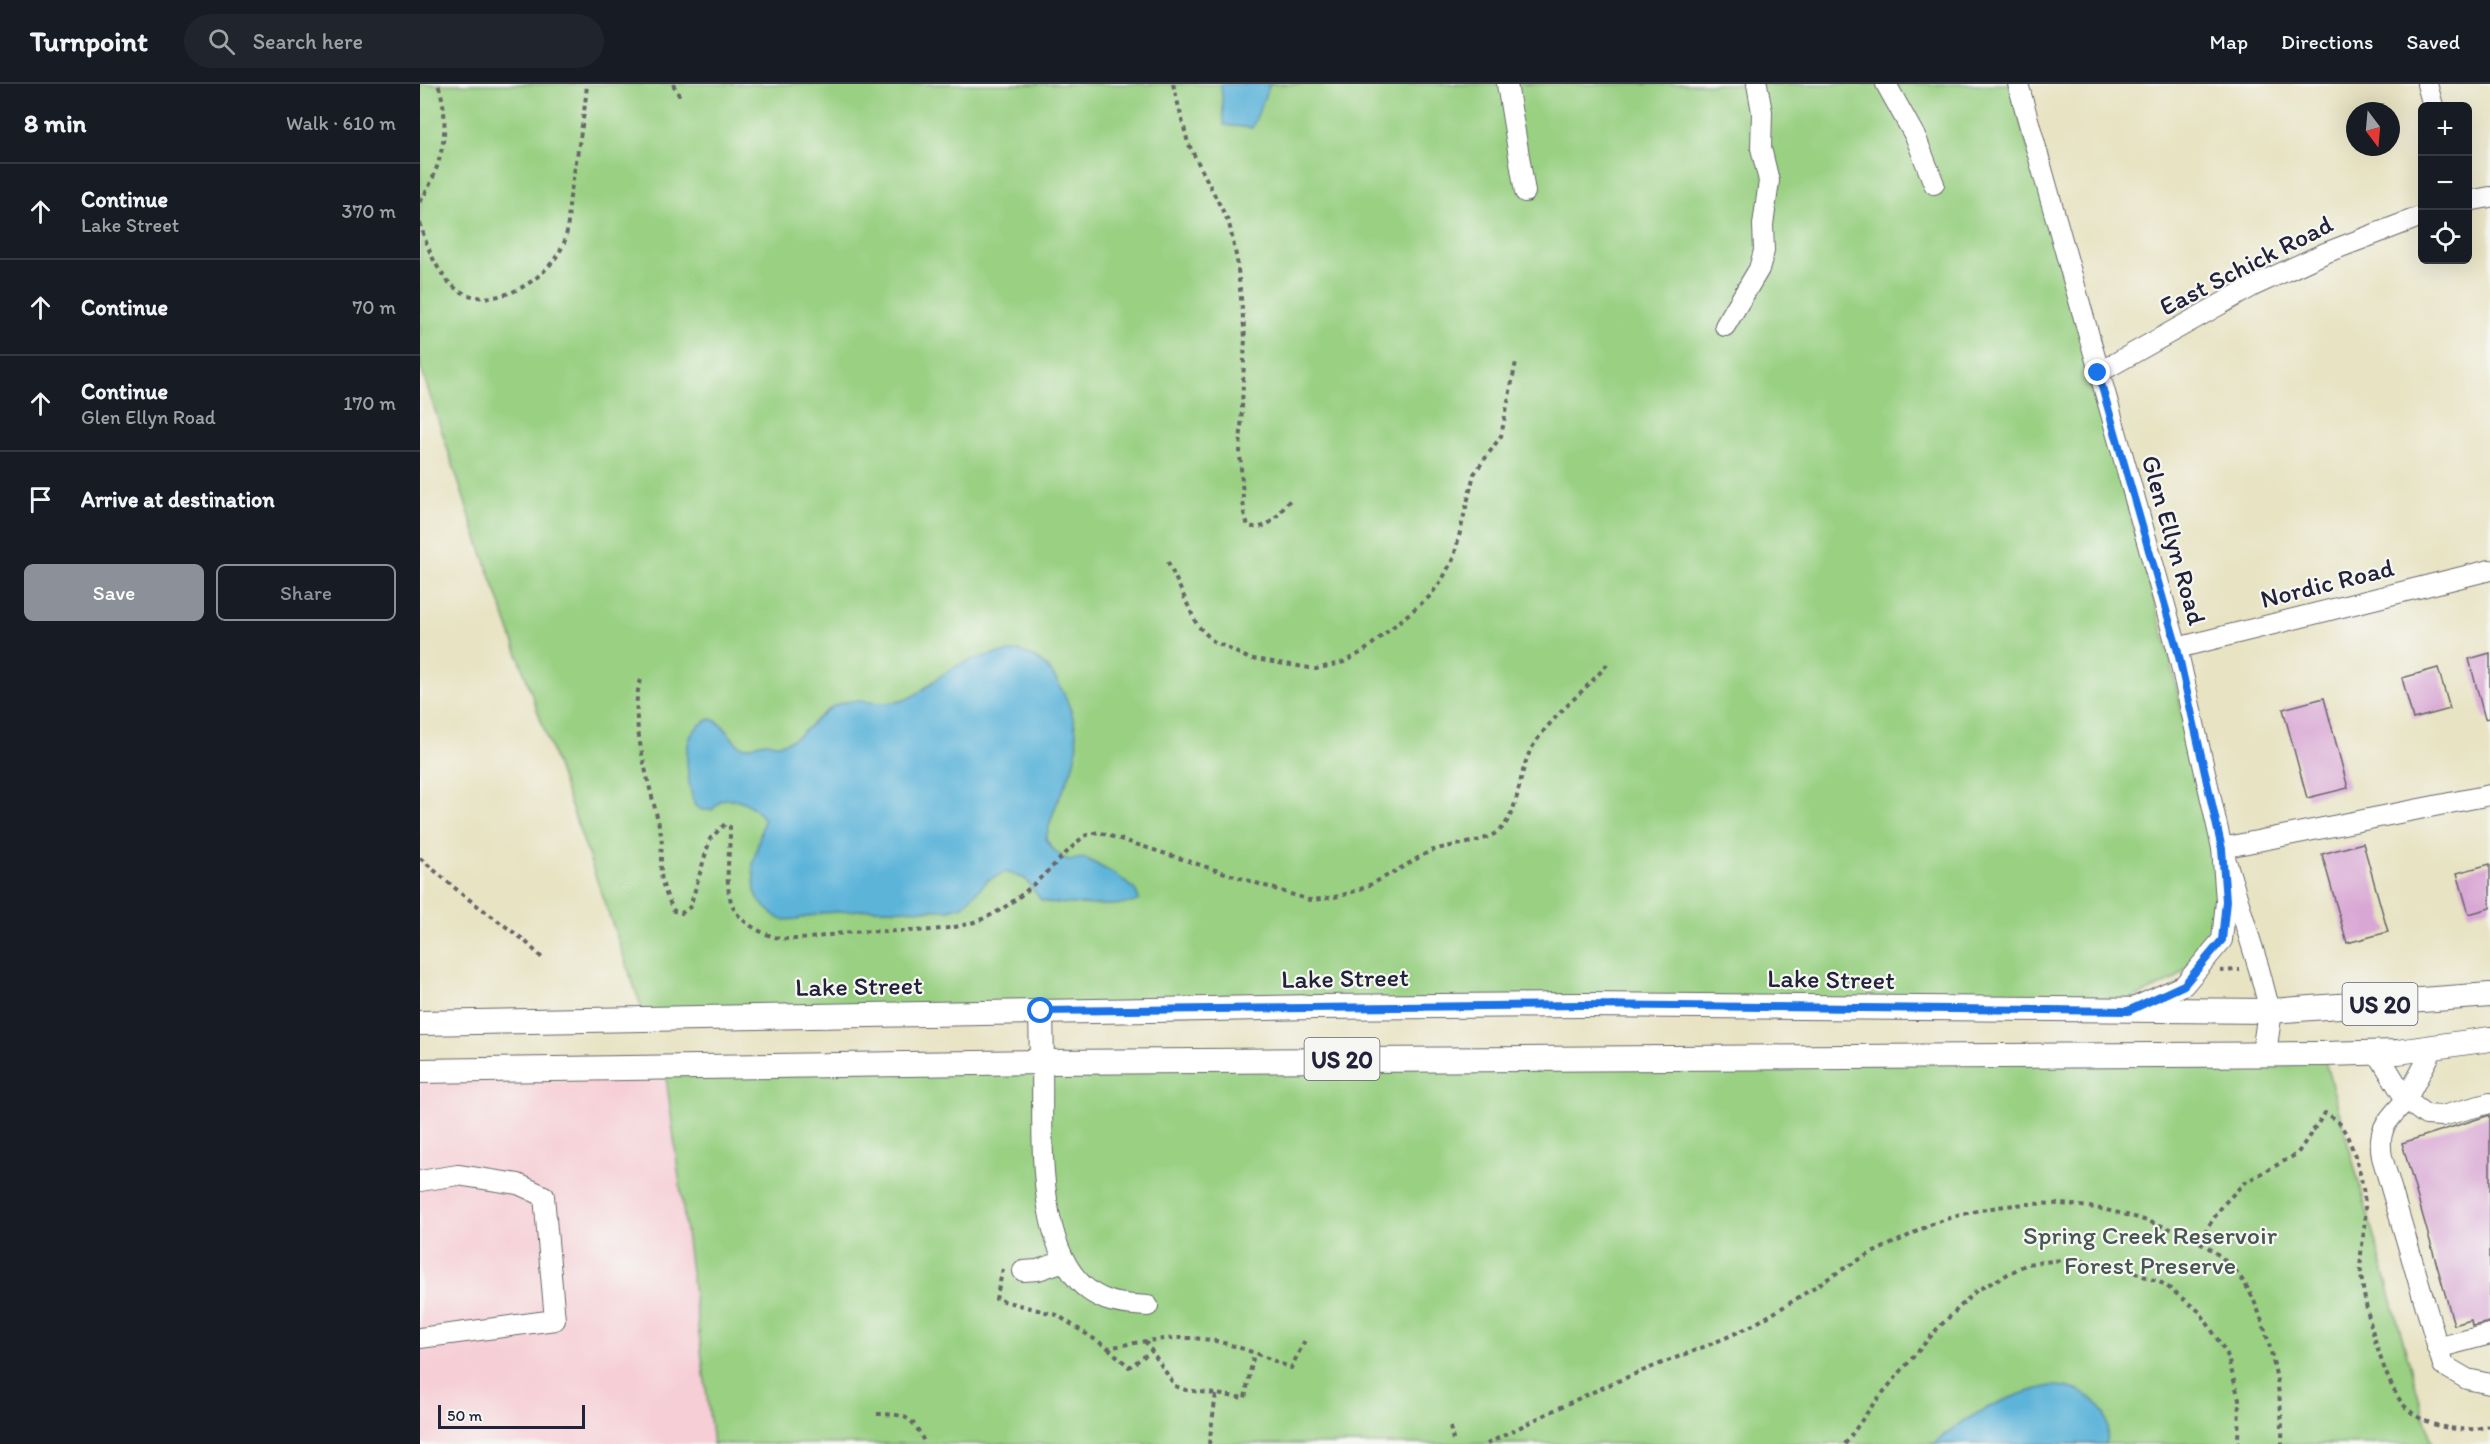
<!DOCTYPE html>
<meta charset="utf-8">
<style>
body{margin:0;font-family:Itim,sans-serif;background:#20242c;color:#f1f3f6}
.controls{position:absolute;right:18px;top:18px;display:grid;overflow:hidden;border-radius:9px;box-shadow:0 6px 24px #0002}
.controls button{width:54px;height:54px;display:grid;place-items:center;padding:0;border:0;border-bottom:2px solid #363941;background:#171b24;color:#f1f3f6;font:30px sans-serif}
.compass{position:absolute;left:1926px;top:18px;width:54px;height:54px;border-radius:50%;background:#171b24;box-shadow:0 6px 24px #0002;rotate:164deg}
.scale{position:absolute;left:18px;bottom:15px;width:147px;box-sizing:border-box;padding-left:6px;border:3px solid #22223b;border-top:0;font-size:16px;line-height:21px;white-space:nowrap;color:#22223b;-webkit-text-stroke:4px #f6f6f2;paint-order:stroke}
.stop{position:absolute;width:18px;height:18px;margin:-14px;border:4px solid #1a73e8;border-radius:50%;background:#fff}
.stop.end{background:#1a73e8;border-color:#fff;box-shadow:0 2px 6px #0008}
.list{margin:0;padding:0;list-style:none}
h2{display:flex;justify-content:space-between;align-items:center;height:78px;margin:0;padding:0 24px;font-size:26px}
h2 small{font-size:20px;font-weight:400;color:#9ea1a6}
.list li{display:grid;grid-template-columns:39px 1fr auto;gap:18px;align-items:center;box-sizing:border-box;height:96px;padding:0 24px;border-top:2px solid #363941}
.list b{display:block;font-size:22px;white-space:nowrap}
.list p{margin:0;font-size:20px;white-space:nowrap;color:#9ea1a6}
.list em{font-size:20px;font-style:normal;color:#9ea1a6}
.actions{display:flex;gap:12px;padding:18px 24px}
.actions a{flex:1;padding:14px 0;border:2px solid #8c9099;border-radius:9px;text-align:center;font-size:21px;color:#8c9099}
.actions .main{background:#8c9099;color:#fff}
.icon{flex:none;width:33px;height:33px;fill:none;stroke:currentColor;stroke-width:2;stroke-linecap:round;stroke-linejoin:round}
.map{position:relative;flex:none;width:2070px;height:1360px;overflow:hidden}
header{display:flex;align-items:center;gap:36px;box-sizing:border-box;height:84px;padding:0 30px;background:#171b24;border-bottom:2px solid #363941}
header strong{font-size:28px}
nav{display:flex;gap:33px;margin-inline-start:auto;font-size:21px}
.search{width:420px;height:54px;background:#20242c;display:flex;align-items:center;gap:15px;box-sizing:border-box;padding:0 21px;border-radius:33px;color:#9ea1a6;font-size:22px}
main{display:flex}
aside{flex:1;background:#171b24}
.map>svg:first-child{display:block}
</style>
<header>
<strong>Turnpoint</strong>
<div class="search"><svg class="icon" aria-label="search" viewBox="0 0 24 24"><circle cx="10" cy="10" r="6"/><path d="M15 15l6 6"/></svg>Search here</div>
<nav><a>Map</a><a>Directions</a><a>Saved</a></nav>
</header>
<main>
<aside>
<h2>8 min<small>Walk · 610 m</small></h2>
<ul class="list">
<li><svg class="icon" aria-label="ahead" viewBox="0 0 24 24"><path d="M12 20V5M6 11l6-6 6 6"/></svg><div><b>Continue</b><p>Lake Street</p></div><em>370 m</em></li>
<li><svg class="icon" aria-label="ahead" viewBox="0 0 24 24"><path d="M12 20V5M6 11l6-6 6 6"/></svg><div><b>Continue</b></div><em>70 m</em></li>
<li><svg class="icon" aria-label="ahead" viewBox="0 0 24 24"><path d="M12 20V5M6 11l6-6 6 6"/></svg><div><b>Continue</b><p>Glen Ellyn Road</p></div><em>170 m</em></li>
<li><svg class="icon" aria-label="arrive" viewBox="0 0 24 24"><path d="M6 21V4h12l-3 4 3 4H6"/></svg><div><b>Arrive at destination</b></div></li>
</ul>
<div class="actions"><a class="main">Save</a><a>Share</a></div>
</aside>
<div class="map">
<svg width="2070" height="1360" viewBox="0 0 2070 1360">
<rect width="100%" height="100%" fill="#f6f6f2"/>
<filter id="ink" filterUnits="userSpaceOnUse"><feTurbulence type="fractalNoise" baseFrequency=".0167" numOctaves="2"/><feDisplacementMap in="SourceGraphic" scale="12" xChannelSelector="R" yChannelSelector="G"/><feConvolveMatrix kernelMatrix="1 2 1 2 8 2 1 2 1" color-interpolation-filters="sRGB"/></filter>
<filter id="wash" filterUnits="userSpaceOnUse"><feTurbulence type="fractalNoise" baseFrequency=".008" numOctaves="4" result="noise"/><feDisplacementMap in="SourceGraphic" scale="24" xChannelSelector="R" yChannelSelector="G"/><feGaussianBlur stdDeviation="1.35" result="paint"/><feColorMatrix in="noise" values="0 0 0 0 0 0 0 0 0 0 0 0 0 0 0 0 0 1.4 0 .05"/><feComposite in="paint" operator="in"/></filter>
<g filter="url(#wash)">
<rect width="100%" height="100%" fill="#e8e3c3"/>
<polygon fill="#f6cfd6" points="0,997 247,997 293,1360 0,1360"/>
<g fill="#99d082" stroke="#5e795e" stroke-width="1.5">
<polygon points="0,0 1590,0 1748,566 1793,768 1797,806 1794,844 1782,868 1755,895 1707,917 226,936 56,451 0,281"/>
<polygon points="1903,970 2012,1360 293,1360 245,984"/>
</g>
<g fill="#5cb4d9" stroke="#3f6b8a" stroke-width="1.5">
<polygon points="801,0 850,0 832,44 804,41"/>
<path d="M 600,567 C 626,577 632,586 644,610 C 677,679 637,695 626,755 L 632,764 L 643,774 L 649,776 L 665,774 L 696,791 L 716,807 L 719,816 C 706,825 648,819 630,819 L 621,816 L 605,795 L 586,788 L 568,796 L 543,822 L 529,826 L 453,825 L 402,829 L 377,835 L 363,836 L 355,832 L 340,818 L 335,807 L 333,780 L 344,735 C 332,721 320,712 301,716 L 292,726 L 282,726 L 275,722 C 269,706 262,664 272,650 C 276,642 283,638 291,635 C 309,640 311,661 324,663 C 332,664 338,658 346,658 C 349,658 352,660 355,660 C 380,661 395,630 416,621 C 437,611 462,624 484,616 C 499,611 509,600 522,591 C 545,574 572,569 600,567 Z"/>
<path d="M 1631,1302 C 1663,1301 1697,1324 1685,1360 L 1513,1360 C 1545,1332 1589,1310 1631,1302 Z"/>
</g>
<g id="blocks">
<g fill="#d9a7d4">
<polygon points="2070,569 2070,634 2065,635 2049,575"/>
<polygon points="2018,584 2030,625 1993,635 1982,594"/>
<polygon points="1904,614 1928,704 1887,714 1863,625"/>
<polygon points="1943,759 1968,848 1927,859 1902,770"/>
<polygon points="2070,780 2070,824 2049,830 2037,789"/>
<polygon points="2070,1031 2070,1238 2052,1242 2051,1236 2034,1241 1982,1059"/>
</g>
</g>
</g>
<g filter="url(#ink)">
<use href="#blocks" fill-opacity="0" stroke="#67666b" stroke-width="1.5"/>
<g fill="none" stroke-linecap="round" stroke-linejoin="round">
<g stroke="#67666b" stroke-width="22">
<g id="minor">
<polyline points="1087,0 1105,108"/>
<polyline points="1466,0 1496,54 1514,100"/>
<polyline points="1598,0 1757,564 1802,764 1839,885 1850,927"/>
<polyline points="2007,0 2013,22"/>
<polyline points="2048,117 2070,113"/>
<polyline points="1305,242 1339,185 1344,167 1343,141 1349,97 1341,64 1342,28 1337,0"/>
<polyline points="1678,289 1833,202 1905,169 2002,132"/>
<polyline points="1757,564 2070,486"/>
<polyline points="1713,924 1764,901 1802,856 1806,817 1802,764 2070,711"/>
<polyline points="1957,968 1986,1016 2014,963"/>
<path d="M 622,978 C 624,1044 610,1189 687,1216 C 700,1221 715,1221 728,1222"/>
<path d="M 2070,1019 L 2022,1032 L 2006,1031 L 1986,1016 C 1967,1037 1957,1044 1962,1073 L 2023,1281 L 2047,1295 L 2070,1300"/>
<polyline points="0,1097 38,1091 98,1100 124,1112 135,1236 0,1254"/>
<polyline points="603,1187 618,1186 644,1177"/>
<polyline points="2017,1264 2070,1250"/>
</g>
</g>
<g stroke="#67666b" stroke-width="26">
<g id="major">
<polyline points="621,927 622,978"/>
<polyline points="0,939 895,923 1163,921 1850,927 2070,911"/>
<polyline points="1844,969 1850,927"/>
<polyline points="0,987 622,978 1905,970 1978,968 2070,955"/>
</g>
</g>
<g stroke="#67666b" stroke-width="4" stroke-dasharray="4.5 4.5" stroke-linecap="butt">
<polyline points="253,0 261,15"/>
<path d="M 753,0 L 768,59 L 809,139 L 817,176 L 825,253 L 820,369 L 824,429 L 828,442 C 849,448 858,430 870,416"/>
<path d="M 0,118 C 22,84 32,39 18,0"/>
<path d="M 0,139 C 6,161 18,193 38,206 C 75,229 129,195 144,159 C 149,146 148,127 150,113 C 156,75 164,38 167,0"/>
<polyline points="748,478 777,541 793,557 828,574 896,585 924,578 944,567 1009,513 1022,496 1034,473 1054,390 1081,352 1096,278"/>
<path d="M 221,596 C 206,633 233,710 241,750 C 243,762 240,775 241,787 C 241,801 248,815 254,827 L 262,829 L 270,823 L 290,755 L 305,740 L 310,743 L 310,748 C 310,772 302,807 316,828 C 324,840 346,852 359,854 C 382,858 408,850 432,848 C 480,845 531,853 575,829 C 609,810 636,777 664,752 L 678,748 L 889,816 C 930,814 951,801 986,781 C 995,776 1005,769 1014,766 C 1035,759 1068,760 1083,743 C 1101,721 1098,686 1113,662 C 1134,629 1165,608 1189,578"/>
<polyline points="0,774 43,811 104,856 123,875"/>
<polyline points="1800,887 1820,886"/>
<path d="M 1779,1156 L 1803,1121 L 1824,1099 L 1877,1070 L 1905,1029 C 1911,1032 1919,1037 1922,1043 C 1936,1065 1947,1110 1945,1135 C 1944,1154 1939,1171 1941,1189 C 1944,1222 1962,1293 1982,1319 C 2002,1344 2042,1350 2070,1342"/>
<path d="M 583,1185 L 576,1215 L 637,1231 L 688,1264 C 723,1257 764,1249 800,1258 C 824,1264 848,1274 871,1284 L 886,1254"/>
<polyline points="725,1257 755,1302 766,1306 825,1314 834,1269"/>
<polyline points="688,1264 709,1283 732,1267"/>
<path d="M 457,1330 C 487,1330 493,1333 505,1360"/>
<polyline points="1030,1343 1034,1360"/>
<polyline points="789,1360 796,1310"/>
<path d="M 1067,1360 C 1112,1337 1157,1314 1203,1295 C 1245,1277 1288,1263 1329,1243 C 1365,1224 1397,1200 1432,1180 C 1448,1170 1465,1163 1482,1155 C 1494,1149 1506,1142 1518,1138 C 1590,1113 1659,1114 1730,1138 C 1763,1148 1793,1161 1816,1188 C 1847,1222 1864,1314 1862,1360"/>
<polyline points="1425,1360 1454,1319 1517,1245 1556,1207 1607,1180 1652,1175 1700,1183 1744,1200 1780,1228 1807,1270 1819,1315 1818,1360"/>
</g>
<use href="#minor" stroke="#fff" stroke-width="20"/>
<use href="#major" stroke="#fff" stroke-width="24"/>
</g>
</g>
<g fill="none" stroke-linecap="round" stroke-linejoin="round" filter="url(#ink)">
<polyline stroke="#1a73e8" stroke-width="8" points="621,927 1163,921 1708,927 1764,901 1802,856 1806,817 1802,765 1757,564 1678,289"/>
</g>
<g text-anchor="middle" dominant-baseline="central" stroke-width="4.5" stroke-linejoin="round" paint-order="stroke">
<g fill="#f6f6f2" stroke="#626272" stroke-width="1.5">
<rect x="1922.5" y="899" width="75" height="42" rx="4.5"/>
<rect x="884.5" y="954" width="75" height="42" rx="4.5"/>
</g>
<g font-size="24" font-weight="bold" fill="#22223b">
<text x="1960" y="920">US 20</text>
<text x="922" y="975">US 20</text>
</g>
<g font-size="26" fill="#22223b" stroke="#f6f6f2">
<text transform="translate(1826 181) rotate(-27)">East Schick Road</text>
<text transform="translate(1754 456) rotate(74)">Glen Ellyn Road</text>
<text transform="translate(1907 499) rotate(-14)">Nordic Road</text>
<text transform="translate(925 894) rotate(-1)">Lake Street</text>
<text transform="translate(1411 895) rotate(1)">Lake Street</text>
<text transform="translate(439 902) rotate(-1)">Lake Street</text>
</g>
<g font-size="26" fill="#465650" stroke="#f6f6f2">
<text x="1730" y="1151">Spring Creek Reservoir<tspan x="1730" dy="30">Forest Preserve</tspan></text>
</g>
</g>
</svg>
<div class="controls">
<button>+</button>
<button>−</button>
<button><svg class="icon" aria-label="locate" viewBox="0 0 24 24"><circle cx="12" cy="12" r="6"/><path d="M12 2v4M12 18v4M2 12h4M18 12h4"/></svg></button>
</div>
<svg class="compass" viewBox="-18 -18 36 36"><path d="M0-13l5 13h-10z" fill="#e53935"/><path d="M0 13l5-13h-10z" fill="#9ea1a6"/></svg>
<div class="scale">50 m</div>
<div class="stop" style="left:621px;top:927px"></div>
<div class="stop end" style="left:1678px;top:289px"></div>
</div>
</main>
